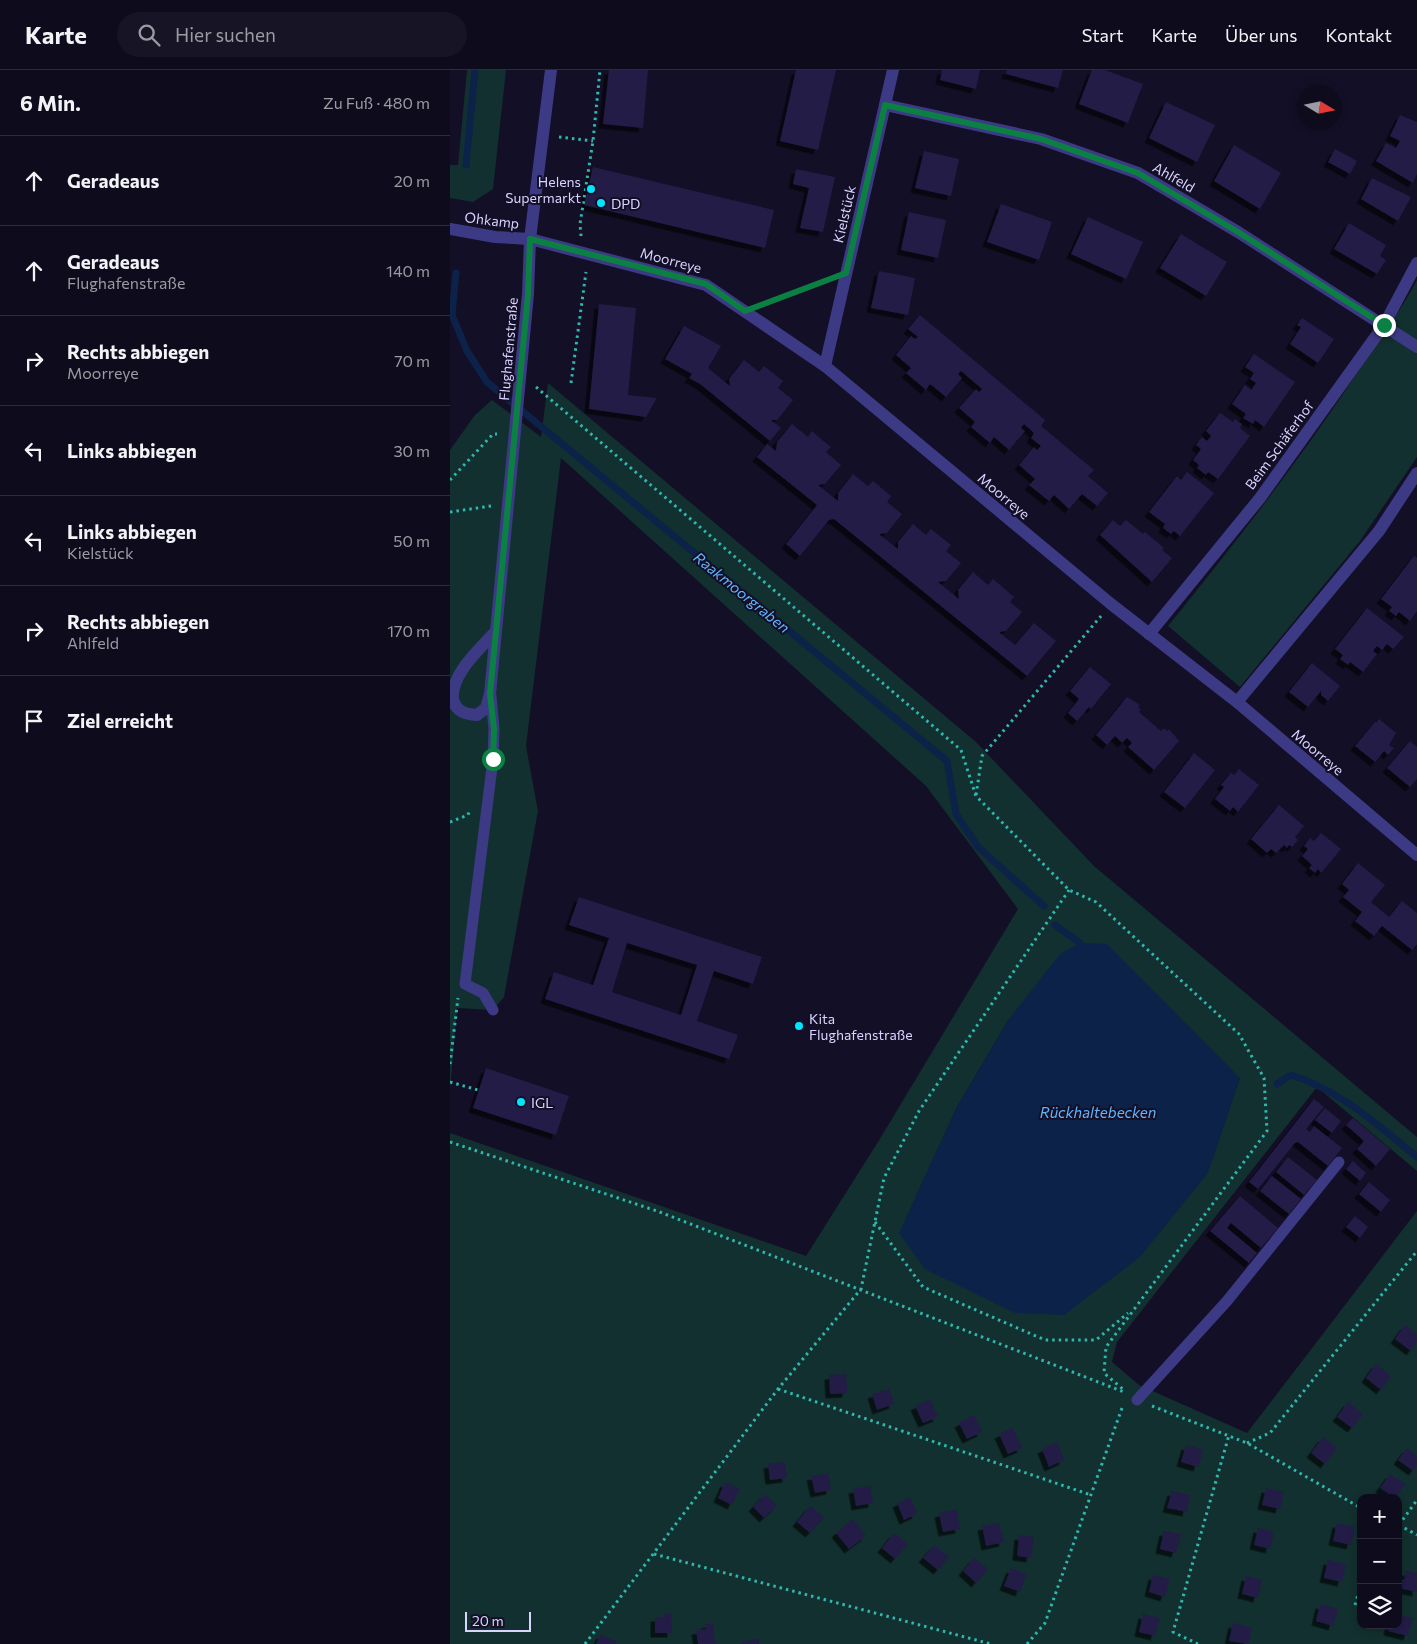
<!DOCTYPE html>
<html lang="de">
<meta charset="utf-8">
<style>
body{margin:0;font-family:Commissioner,sans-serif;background:#171425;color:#f1f3f6}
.controls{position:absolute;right:15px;bottom:15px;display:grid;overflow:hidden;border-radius:10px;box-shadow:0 2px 8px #0003}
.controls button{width:45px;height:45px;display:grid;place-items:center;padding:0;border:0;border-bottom:1px solid #2e2b3b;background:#0e0b1c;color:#f1f3f6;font:25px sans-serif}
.compass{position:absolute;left:847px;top:15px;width:45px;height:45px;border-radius:50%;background:#0e0b1c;box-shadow:0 2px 8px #0003;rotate:100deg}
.scale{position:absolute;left:15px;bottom:12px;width:66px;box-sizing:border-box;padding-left:5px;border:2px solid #d9d4ff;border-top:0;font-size:14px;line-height:18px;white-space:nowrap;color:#d9d4ff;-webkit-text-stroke:4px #130f26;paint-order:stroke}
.stop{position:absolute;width:15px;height:15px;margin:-11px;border:4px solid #0b8043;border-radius:50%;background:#fff}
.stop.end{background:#0b8043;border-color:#fff;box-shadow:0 1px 5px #0008}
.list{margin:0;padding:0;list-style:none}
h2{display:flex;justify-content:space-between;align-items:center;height:65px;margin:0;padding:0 20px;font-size:21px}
h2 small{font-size:16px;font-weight:400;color:#9b9ba3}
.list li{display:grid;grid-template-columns:32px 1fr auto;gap:15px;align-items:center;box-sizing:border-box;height:90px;padding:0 20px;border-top:1px solid #2e2b3b}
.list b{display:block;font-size:19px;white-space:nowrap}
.list p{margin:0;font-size:16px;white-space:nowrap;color:#9b9ba3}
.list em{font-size:16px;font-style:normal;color:#9b9ba3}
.icon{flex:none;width:28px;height:28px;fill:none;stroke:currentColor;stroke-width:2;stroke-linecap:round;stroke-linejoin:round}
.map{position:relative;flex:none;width:967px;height:1574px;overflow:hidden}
header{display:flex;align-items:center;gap:30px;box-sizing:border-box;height:70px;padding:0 25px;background:#0e0b1c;border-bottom:1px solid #2e2b3b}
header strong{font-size:24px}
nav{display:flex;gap:28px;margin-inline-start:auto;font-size:18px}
.search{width:350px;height:45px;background:#171425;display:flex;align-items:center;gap:12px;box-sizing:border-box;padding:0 18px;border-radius:28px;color:#9b9ba3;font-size:19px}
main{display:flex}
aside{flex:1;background:#0e0b1c}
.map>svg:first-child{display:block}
</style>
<header>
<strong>Karte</strong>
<div class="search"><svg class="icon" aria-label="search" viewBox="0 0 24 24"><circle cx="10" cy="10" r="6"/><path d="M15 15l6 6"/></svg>Hier suchen</div>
<nav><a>Start</a><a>Karte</a><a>Über uns</a><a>Kontakt</a></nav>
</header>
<main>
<aside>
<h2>6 Min.<small>Zu Fuß · 480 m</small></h2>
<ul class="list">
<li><svg class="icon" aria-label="ahead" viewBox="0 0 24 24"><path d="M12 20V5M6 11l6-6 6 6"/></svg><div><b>Geradeaus</b></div><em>20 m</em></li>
<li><svg class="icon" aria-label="ahead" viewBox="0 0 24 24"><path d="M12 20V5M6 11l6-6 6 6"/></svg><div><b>Geradeaus</b><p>Flughafenstraße</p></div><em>140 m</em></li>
<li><svg class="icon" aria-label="right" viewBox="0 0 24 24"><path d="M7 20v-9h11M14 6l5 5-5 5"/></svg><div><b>Rechts abbiegen</b><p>Moorreye</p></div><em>70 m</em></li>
<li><svg class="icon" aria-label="left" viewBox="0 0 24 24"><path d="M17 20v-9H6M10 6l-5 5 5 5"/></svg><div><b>Links abbiegen</b></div><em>30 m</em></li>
<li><svg class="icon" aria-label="left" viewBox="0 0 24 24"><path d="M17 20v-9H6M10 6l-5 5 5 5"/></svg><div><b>Links abbiegen</b><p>Kielstück</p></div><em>50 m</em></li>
<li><svg class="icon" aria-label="right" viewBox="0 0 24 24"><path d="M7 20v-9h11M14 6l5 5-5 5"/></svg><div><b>Rechts abbiegen</b><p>Ahlfeld</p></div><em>170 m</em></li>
<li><svg class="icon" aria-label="arrive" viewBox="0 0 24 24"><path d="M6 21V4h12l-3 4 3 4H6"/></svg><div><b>Ziel erreicht</b></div></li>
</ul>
</aside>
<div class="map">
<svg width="967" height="1574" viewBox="0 0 967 1574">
<defs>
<filter id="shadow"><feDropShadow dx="-4.5" dy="4.5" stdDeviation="0" flood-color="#0009"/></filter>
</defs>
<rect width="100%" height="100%" fill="#130f26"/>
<g fill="#12302f" fill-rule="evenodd">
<polygon points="17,0 56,0 43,119 23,132 0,128 0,95 8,95"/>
<path d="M 967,210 L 967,387 L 910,471 L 790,617 L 718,556 C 783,476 846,395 903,309 C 925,277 948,245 967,210 Z"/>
<path d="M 98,313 L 526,672 L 644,796 L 967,1067 L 967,1101 L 867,1017 L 667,1272 L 662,1292 L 689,1315 L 797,1363 L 967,1141 L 967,1574 L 0,1574 L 0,1063 L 356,1186 L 428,1072 L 568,839 L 476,716 L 111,388 L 76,676 L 88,741 L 54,927 L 43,940 L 7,938 L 0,1020 L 0,380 L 25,345 L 42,330 L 91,367 ZM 559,949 L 790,1008 L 775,1050 L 449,1164 L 507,1037 ZM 911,1428 L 948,1428 L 948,1555 L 911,1555 Z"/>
</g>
<polygon fill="#0c2248" points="630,873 657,874 790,1008 758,1103 690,1187 614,1245 565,1243 475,1199 449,1163 507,1037 559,949 610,884"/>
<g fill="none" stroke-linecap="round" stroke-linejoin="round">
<g stroke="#0c2248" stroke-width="7">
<polyline points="16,95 25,0"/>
<polyline points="6,203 2,245 17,281 37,312 497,691 506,744 528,777 594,836"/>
<polyline points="605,855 630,873 630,882"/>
<path d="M 827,1014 L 841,1005 C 890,1020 928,1055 967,1087"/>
</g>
</g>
<g fill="#241b47" fill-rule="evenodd" filter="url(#shadow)">
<polygon points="159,0 198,0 193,58 153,54"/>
<polygon points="346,0 386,0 368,80 330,71"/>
<polygon points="492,0 530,0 526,19 490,10"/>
<polygon points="557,0 613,0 608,18 556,4"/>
<polygon points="642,0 655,0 693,14 678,53 629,34"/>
<polygon points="716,32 765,55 747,92 699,68"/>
<polygon points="950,45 967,52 967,104 963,113 926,91 936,73 946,78 950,71 940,66"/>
<polygon points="784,75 831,103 810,139 764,111"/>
<polygon points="885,79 907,91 900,104 878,92"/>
<polygon points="474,81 509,89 501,126 465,118"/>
<polygon points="143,97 324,140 315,178 134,135"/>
<polygon points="346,99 385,107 373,162 350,158 359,118 343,114"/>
<polygon points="922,108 961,127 948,151 911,129"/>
<polygon points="551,134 602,152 589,190 537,172"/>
<polygon points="459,142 496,150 488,188 451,180"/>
<polygon points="638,147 693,172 676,209 621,184"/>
<polygon points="899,153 936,175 930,186 936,190 927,204 884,179"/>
<polygon points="731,164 777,192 756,226 710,198"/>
<polygon points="429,201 465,208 458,245 421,238"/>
<polygon points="149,234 186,238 178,325 207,328 196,347 139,339"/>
<polygon points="470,245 595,350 591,356 644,400 638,406 658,423 647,436 632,424 619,439 604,425 599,431 579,415 585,409 569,395 584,377 587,380 591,376 581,368 584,363 574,354 571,358 575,361 559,380 544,367 540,373 521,357 525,352 509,338 526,319 529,322 532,319 511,301 508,304 512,308 496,327 480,314 476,320 456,303 461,298 446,285 461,266 465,269 468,267 458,259"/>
<polygon points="852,248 884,269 868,293 840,274 851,257 847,255"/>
<polygon points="234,256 271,276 258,298 280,316 279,309 294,290 309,302 314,296 333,311 328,318 343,330 327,350 321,350 331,358 320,371 250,314 239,308 242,304 215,289"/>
<polygon points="804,284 845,312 814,357 805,350 803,354 793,348 796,344 782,334 795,315 801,320 806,313 800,309 804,303 795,297"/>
<polygon points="770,343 783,352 785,349 792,354 790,358 800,366 768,409 758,402 756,405 747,398 749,395 743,390 751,379 746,375 752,367 757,371 761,366 756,361"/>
<polygon points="342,354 358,367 362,361 371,369 381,377 376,382 391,395 375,414 368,415 388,431 388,423 403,404 418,416 423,411 441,426 437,432 452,444 437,463 429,464 448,479 448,472 463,454 476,465 481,459 501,475 496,481 511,493 496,511 488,512 509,529 508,520 523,502 538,515 543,509 564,527 560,532 572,542 556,561 549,562 565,575 584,553 606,571 577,606 384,449 379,450 350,486 336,474 367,435 307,387 317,374 326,381 327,372"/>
<polygon points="737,402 764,423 730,466 724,461 721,464 713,458 715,454 699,442 727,406 731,410"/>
<polygon points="663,450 670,456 676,450 693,464 695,462 714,478 712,480 722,488 702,512 650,465"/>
<polygon points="964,486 967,488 967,541 960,551 949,542 946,546 939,541 942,537 931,529"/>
<polygon points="917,538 954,567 943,579 937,574 932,580 927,576 923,581 927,584 913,602 900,592 898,595 890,589 893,585 885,579"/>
<polygon points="862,593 890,616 878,631 871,625 871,621 858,637 839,622"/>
<polygon points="640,597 661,614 641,639 639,637 627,651 618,643 629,629 620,621"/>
<polygon points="677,627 690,635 688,637 691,640 689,642 711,661 714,658 717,661 719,659 729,671 704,700 678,677 682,673 677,668 672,673 665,666 657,675 646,665"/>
<polygon points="929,649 946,663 939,675 944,678 938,685 934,681 925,692 905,676 925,652 926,653"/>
<polygon points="960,671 967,677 967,709 960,717 937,698"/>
<polygon points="744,683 765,700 735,738 714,722"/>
<polygon points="789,699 809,715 788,742 783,737 780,741 765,729 774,717 771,715 781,703 784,705"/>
<polygon points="829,735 854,756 845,767 848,770 842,777 839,775 837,778 834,775 826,783 821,779 817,783 801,769"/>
<polygon points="871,763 891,779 871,803 868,799 865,803 859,798 862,795 852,786 858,779 854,776 860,768 864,771"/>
<polygon points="908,793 935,815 921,832 939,847 952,831 967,843 967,874 962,880 932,856 924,866 905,851 912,842 893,827 899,820 892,814"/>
<path d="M 129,827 L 312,887 L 303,914 L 264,901 L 247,951 L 288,965 L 279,989 L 95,929 L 104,902 L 143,915 L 159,868 L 119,855 ZM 177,873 L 247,895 L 231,945 L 162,922 Z"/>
<polygon points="36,998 119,1026 106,1065 23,1038"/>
<polygon points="864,1029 874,1037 856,1059 860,1062 864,1056 892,1078 878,1096 848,1072 845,1073 808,1119 799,1112"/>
<polygon points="875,1038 891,1051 882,1063 865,1050"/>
<polygon points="903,1048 940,1079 926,1096 907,1079 914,1071 896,1055"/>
<polygon points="838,1087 867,1110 854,1125 826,1102"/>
<polygon points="903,1091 916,1103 910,1111 896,1099"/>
<polygon points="822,1106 851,1129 839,1144 810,1121"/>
<polygon points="919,1112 940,1130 931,1142 909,1124"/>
<polygon points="790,1126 828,1158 811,1178 781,1153 777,1158 807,1183 799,1193 760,1161"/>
<polygon points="905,1146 918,1157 910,1168 896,1157"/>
<polygon points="955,1255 967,1264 967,1272 961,1281 945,1269"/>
<polygon points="926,1294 941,1306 931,1320 916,1308"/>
<polygon points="396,1304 397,1323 380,1324 379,1305"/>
<polygon points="439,1319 444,1334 427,1340 422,1324"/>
<polygon points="480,1329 488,1347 473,1353 465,1336"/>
<polygon points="898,1332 913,1344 902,1358 887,1347"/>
<polygon points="524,1345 532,1362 517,1369 509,1353"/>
<polygon points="563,1358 572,1378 558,1384 549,1364"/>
<polygon points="873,1367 887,1378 875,1394 861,1383"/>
<polygon points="607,1372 614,1390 599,1397 592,1379"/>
<polygon points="736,1375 753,1380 748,1397 731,1392"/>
<polygon points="957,1378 967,1386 967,1396 963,1401 948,1390"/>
<polygon points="335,1392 337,1408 320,1410 318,1394"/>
<polygon points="378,1403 381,1420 365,1423 361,1406"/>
<polygon points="940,1404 955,1414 945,1428 930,1418"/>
<polygon points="275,1412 290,1419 282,1435 268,1428"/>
<polygon points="420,1416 423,1433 406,1436 403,1419"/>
<polygon points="816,1418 834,1422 830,1439 812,1435"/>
<polygon points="722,1421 740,1425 737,1442 717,1438"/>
<polygon points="315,1424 327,1436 314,1448 303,1437"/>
<polygon points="460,1427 467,1444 454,1450 447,1433"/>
<polygon points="360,1436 374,1447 360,1463 347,1452"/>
<polygon points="506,1439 510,1459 493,1462 489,1443"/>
<polygon points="403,1449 416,1466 399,1479 386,1463"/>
<polygon points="549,1453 554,1472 536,1476 532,1456"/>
<polygon points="887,1453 905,1457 901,1475 883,1471"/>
<polygon points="808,1458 824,1462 820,1479 804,1475"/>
<polygon points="714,1461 731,1464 726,1483 710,1479"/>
<polygon points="444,1463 458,1474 445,1489 432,1478"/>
<polygon points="569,1465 584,1467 581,1488 567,1486"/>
<polygon points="484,1475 499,1487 488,1500 473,1488"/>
<polygon points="524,1488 538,1499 526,1513 513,1501"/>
<polygon points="878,1490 896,1494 892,1512 874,1508"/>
<polygon points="561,1498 576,1504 570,1522 554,1516"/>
<polygon points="956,1501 967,1503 967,1522 949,1518 951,1509 954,1510"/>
<polygon points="703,1505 720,1509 715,1527 699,1522"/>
<polygon points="796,1506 812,1510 808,1528 792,1524"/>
<polygon points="870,1534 888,1539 883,1556 866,1551"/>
<polygon points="215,1543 221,1543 222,1563 205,1563 205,1547 214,1547"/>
<polygon points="693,1544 710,1548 705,1566 689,1562"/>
<polygon points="948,1545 963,1548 958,1566 938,1561 939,1555 948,1555"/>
<polygon points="263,1553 265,1574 248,1574 246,1560 256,1559 255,1554"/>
<polygon points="783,1553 802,1558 798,1574 779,1571"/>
<polygon points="151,1564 166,1572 166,1574 146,1574"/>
<polygon points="308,1569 309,1574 291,1574 291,1572"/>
</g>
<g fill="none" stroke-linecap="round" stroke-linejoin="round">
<g stroke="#2fb8b0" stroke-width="3" stroke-dasharray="2.5 4" stroke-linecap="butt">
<polyline points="109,67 143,71"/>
<polyline points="131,166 130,154 143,71 150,0"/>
<polyline points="315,234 377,210"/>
<polyline points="121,313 136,202"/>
<polyline points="86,317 511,680 526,726 619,820 646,832 789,964 814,1008 817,1061 656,1277 654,1303 675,1321"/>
<polyline points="0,410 43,364 47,364"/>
<polyline points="0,442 41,436"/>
<polyline points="526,725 532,686 651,546"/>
<polyline points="0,752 18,745 19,742"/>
<polyline points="0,994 8,928"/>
<polyline points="0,1012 28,1020"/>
<polyline points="0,1072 207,1141 674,1322"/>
<polyline points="425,1152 473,1217 595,1270 646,1270 678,1243"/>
<polyline points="328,1319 641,1425"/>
<polyline points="702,1336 797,1373 911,1438"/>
<polyline points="797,1373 820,1363 967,1181"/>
<polyline points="949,1455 967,1430"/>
<polyline points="949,1455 967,1465"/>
<polyline points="204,1484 541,1574"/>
<polyline points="905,1535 911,1513"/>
<polyline points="135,1574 328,1319 411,1219 434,1108 469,1041 619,820"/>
<polyline points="577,1574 595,1553 672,1338"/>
<polyline points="748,1574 723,1562 779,1365"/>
</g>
<g stroke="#3d3a85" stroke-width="11">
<polyline points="41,626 44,659 43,689 15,914 33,923 43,940"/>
<polyline points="687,1330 777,1231 889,1092"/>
</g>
<g stroke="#3d3a85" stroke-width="12">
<polyline points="435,35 591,69 688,103 788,162 967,277"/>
<polyline points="0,159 45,167 80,169 256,215 375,296 661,534 787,632 967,785"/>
<polyline points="375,296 443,0"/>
<path d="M 46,561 C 31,578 0,604 3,630 C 7,642 15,644 27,645 L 36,638 L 40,624 L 78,224 L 80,169 L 101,0"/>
<polyline points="699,564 810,428 934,255 967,193"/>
<polyline points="787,632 929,461 967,403"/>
</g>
</g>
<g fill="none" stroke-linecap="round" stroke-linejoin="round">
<polyline stroke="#0b8043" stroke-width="6" points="43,689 44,659 40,624 78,224 80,169 256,214 295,241 396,203 435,35 591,69 688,103 788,162 934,255"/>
</g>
<g fill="#00e5ff" stroke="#130f26" stroke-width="2">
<circle cx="141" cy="119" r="5"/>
<circle cx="151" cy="133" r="5"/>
<circle cx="349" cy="956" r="5"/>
<circle cx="71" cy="1032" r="5"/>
</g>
<g text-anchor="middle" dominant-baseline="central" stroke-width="4" stroke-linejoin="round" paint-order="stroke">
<g font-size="14" fill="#d9d4ff" stroke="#130f26">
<text transform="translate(724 107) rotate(30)">Ahlfeld</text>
<text transform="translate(394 144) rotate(-77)">Kielstück</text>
<text transform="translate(42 150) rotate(7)">Ohkamp</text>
<text transform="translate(221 190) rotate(15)">Moorreye</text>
<text transform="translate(58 279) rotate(-85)">Flughafenstraße</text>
<text transform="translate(829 375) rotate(-54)">Beim Schäferhof</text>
<text transform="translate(554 426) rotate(40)">Moorreye</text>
<text transform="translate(868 682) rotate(40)">Moorreye</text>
</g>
<g font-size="14" fill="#d9d4ff" stroke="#130f26" text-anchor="start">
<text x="131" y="111" text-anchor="end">Helens<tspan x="131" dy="16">Supermarkt</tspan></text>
<text x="161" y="133">DPD</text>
<text x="359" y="948">Kita<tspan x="359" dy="16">Flughafenstraße</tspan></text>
<text x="81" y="1032">IGL</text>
</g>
<g font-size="15" font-style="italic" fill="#62b6ff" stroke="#130f26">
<text transform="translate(292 522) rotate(39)">Raakmoorgraben</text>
<text x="648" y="1042">Rückhaltebecken</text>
</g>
</g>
</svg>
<div class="controls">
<button>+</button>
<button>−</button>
<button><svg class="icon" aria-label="layers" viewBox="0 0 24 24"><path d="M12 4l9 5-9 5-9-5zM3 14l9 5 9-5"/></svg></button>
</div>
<svg class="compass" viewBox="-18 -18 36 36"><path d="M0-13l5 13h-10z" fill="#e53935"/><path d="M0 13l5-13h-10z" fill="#9b9ba3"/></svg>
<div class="scale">20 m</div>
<div class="stop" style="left:43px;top:689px"></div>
<div class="stop end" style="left:934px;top:255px"></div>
</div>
</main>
